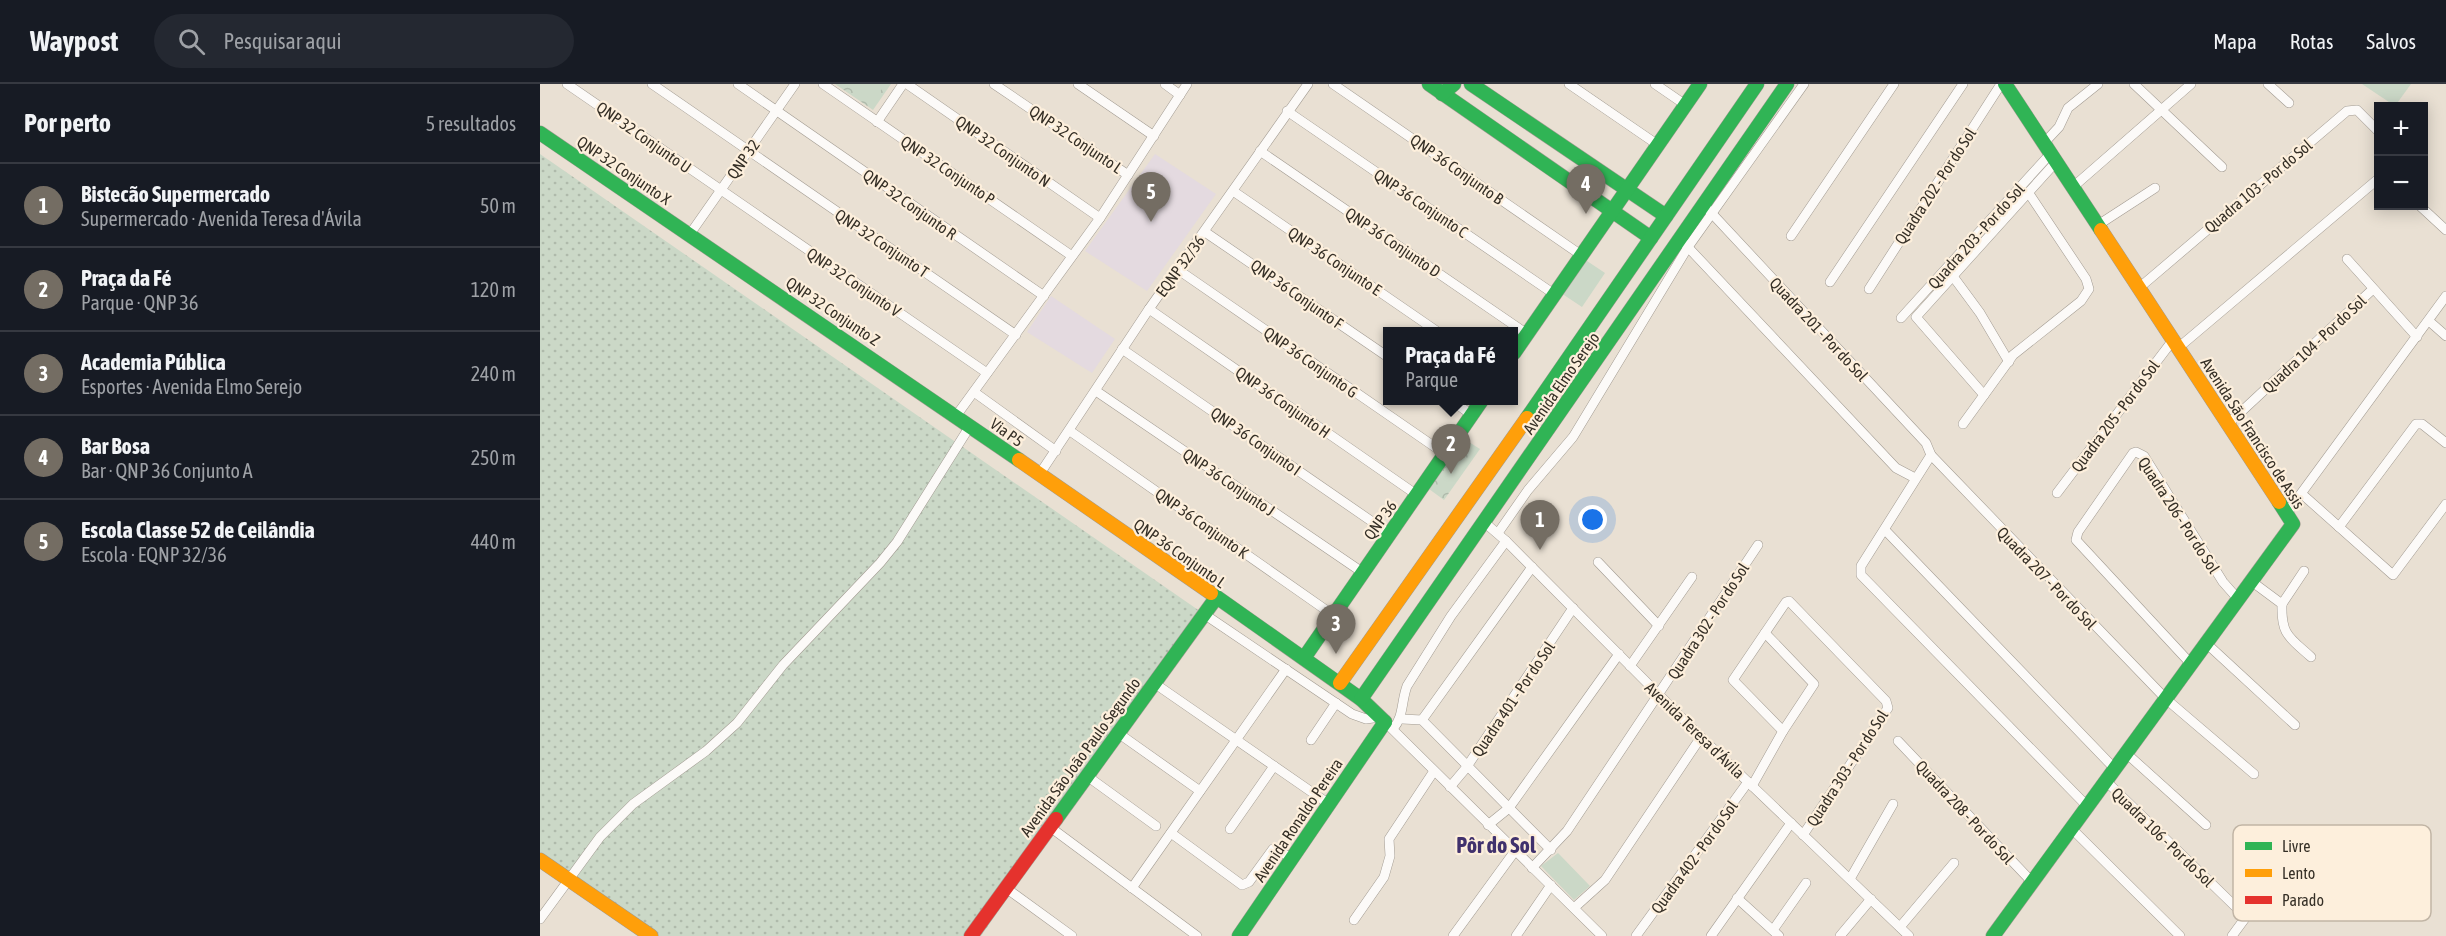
<!DOCTYPE html>
<html lang="pt">
<meta charset="utf-8">
<style>
body{margin:0;font-family:"Asap Condensed",sans-serif;background:#242831;color:#f1f3f6}
.controls{position:absolute;right:18px;top:18px;display:grid;overflow:hidden;border-radius:0px;box-shadow:0 3px 15px #0003}
.controls button{width:54px;height:54px;display:grid;place-items:center;padding:0;border:0;border-bottom:2px solid #363941;background:#171b24;color:#f1f3f6;font:30px sans-serif}
.you{position:absolute;left:1053px;top:436px;width:21px;height:21px;margin:-15px;border:4px solid #fff;border-radius:50%;background:#1a73e8;box-shadow:0 0 0 9px #1a73e833}
.badge{display:grid;place-items:center;width:39px;height:39px;border-radius:50%;background:#746d63;color:#fff;font-size:20px;font-weight:700}
.pin{position:absolute;translate:-50% -50px;filter:drop-shadow(0 2px 3px #0008)}
.pin::after{content:'';position:absolute;top:32px;width:21px;height:18px;background:inherit;clip-path:polygon(0 0,100% 0,50% 100%)}
.popup{position:absolute;left:843px;top:243px;width:135px;height:78px;box-sizing:border-box;display:grid;place-content:center;border-radius:0px;background:#171b24;filter:drop-shadow(0 2px 4px #0005);font-size:20px;white-space:nowrap;color:#9ea1a6}
.popup b{font-size:22px;color:#f1f3f6}
.popup::after{content:'';position:absolute;left:50%;top:100%;margin-left:-12px;border:12px solid transparent;border-top-color:#171b24}
.list{margin:0;padding:0;list-style:none}
h2{display:flex;justify-content:space-between;align-items:center;height:78px;margin:0;padding:0 24px;font-size:26px}
h2 small{font-size:20px;font-weight:400;color:#9ea1a6}
.list li{display:grid;grid-template-columns:39px 1fr auto;gap:18px;align-items:center;box-sizing:border-box;height:84px;padding:0 24px;border-top:2px solid #363941}
.list b{display:block;font-size:22px;white-space:nowrap}
.list p{margin:0;font-size:20px;white-space:nowrap;color:#9ea1a6}
.list em{font-size:20px;font-style:normal;color:#9ea1a6}
.icon{flex:none;width:33px;height:33px;fill:none;stroke:currentColor;stroke-width:2;stroke-linecap:round;stroke-linejoin:round}
.map{position:relative;flex:none;width:1906px;height:852px;overflow:hidden}
header{display:flex;align-items:center;gap:36px;box-sizing:border-box;height:84px;padding:0 30px;background:#171b24;border-bottom:2px solid #363941}
header strong{font-size:28px}
nav{display:flex;gap:33px;margin-inline-start:auto;font-size:21px}
.search{width:420px;height:54px;background:#242831;display:flex;align-items:center;gap:15px;box-sizing:border-box;padding:0 21px;border-radius:33px;color:#9ea1a6;font-size:22px}
main{display:flex}
aside{flex:1;background:#171b24}
.map>svg:first-child{display:block}
</style>
<header>
<strong>Waypost</strong>
<div class="search"><svg class="icon" aria-label="search" viewBox="0 0 24 24"><circle cx="10" cy="10" r="6"/><path d="M15 15l6 6"/></svg>Pesquisar aqui</div>
<nav><a>Mapa</a><a>Rotas</a><a>Salvos</a></nav>
</header>
<main>
<aside>
<h2>Por perto<small>5 resultados</small></h2>
<ul class="list">
<li><span class="badge">1</span><div><b>Bistecão Supermercado</b><p>Supermercado · Avenida Teresa d'Ávila</p></div><em>50 m</em></li>
<li><span class="badge">2</span><div><b>Praça da Fé</b><p>Parque · QNP 36</p></div><em>120 m</em></li>
<li><span class="badge">3</span><div><b>Academia Pública</b><p>Esportes · Avenida Elmo Serejo</p></div><em>240 m</em></li>
<li><span class="badge">4</span><div><b>Bar Bosa</b><p>Bar · QNP 36 Conjunto A</p></div><em>250 m</em></li>
<li><span class="badge">5</span><div><b>Escola Classe 52 de Ceilândia</b><p>Escola · EQNP 32/36</p></div><em>440 m</em></li>
</ul>
</aside>
<div class="map">
<svg width="1906" height="852" viewBox="0 0 1906 852">
<defs>
<pattern id="grass-dots" width="8" height="8" patternUnits="userSpaceOnUse" patternTransform="scale(1.5)"><rect width="8" height="8" fill="#cbd8c7"/><path d="M2 2h.1M6 6h.1" fill="none" stroke="#afbaab" stroke-width="1.8" stroke-linecap="round"/></pattern>
<pattern id="park-crowns" width="20" height="18" patternUnits="userSpaceOnUse" patternTransform="scale(1.5)"><rect width="20" height="18" fill="#cbd8c7"/><path d="M2 6a3 3 0 1 1 6 0M12 15a3 3 0 1 1 6 0" fill="none" stroke="#afbaab"/></pattern>
</defs>
<rect width="100%" height="100%" fill="#e9e0d3"/>
<g fill="#e4dae0">
<polygon points="615,70 676,110 607,207 545,167"/>
<polygon points="511,212 575,255 552,289 487,248"/>
</g>
<polygon fill="url(#grass-dots)" points="0,70 664,530 441,852 118,852 0,768"/>
<g fill="url(#park-crowns)">
<polygon points="295,0 351,0 333,26"/>
<polygon points="924,355 940,365 904,416 889,405"/>
</g>
<g fill="#cbd8c7">
<polygon points="309,0 345,0 334,17"/>
<polygon points="1822,0 1871,0 1855,22"/>
<polygon points="1044,175 1065,189 1042,223 1021,209"/>
<polygon points="1018,769 1050,802 1034,816 1001,782"/>
</g>
<g fill="none" stroke-linecap="round" stroke-linejoin="round">
<g stroke="#a29b92" stroke-width="10">
<g id="street">
<polyline points="27,0 447,289"/>
<polyline points="112,0 476,251"/>
<polyline points="198,0 504,212"/>
<polyline points="283,0 532,172"/>
<polyline points="367,0 560,134"/>
<polyline points="454,0 588,91"/>
<polyline points="538,0 614,52"/>
<polyline points="625,0 640,11"/>
<polyline points="793,0 1041,171"/>
<polyline points="1029,0 1118,61"/>
<polyline points="1115,0 1147,22"/>
<polyline points="1594,0 1682,83"/>
<polyline points="1728,0 1749,19"/>
<polyline points="747,27 1014,210"/>
<polyline points="337,38 363,0"/>
<polyline points="1504,59 1519,43 1528,24 1558,0"/>
<polyline points="720,67 987,250"/>
<polyline points="1533,103 1651,0"/>
<polyline points="693,107 898,248"/>
<polyline points="1164,121 1386,359 1391,371 1626,615 1714,690"/>
<polyline points="1880,122 1906,146"/>
<polyline points="1558,141 1615,104"/>
<polyline points="665,148 848,273"/>
<polyline points="150,150 255,0"/>
<polyline points="1251,152 1354,0"/>
<polyline points="1144,159 1356,384 1375,394"/>
<polyline points="1807,175 1877,253"/>
<polyline points="637,185 905,370"/>
<polyline points="1412,191 1440,229 1469,278"/>
<polyline points="1290,198 1423,0"/>
<polyline points="1599,204 1807,27 1817,26 1838,47"/>
<polyline points="1329,205 1461,0"/>
<polyline points="609,225 877,411"/>
<polyline points="1361,234 1511,69"/>
<polyline points="1889,237 1906,252"/>
<polyline points="1638,264 1838,95"/>
<polyline points="582,265 850,450"/>
<polyline points="556,307 822,488"/>
<polyline points="434,308 516,367"/>
<polyline points="1444,311 1376,233 1516,78"/>
<polyline points="911,316 932,331"/>
<polyline points="416,332 560,134 647,0"/>
<polyline points="1423,340 1473,271 1541,217 1549,205 1546,195 1488,108"/>
<polyline points="1688,340 1833,205"/>
<polyline points="530,347 793,531"/>
<polyline points="1391,371 1321,482 1321,491 1547,722"/>
<polyline points="499,391 609,225 768,0"/>
<polyline points="1517,409 1633,256"/>
<polyline points="1762,410 1853,491 1906,420"/>
<polyline points="1746,430 1906,212"/>
<polyline points="944,438 966,457 1161,653 1369,852"/>
<polyline points="1799,443 1876,340 1882,340 1906,359"/>
<polyline points="1345,446 1575,685"/>
<polyline points="958,449 988,406 1033,353 1148,163 1264,0"/>
<polyline points="1058,478 1119,542"/>
<path d="M 1711,497 L 1742,520 C 1741,551 1749,553 1771,573"/>
<polyline points="1742,520 1764,487"/>
<polyline points="664,530 812,630 826,635 840,633"/>
<polyline points="1666,559 1755,641"/>
<polyline points="1651,580 1536,456 1538,448 1593,369 1596,368 1604,372 1683,498 1698,515"/>
<polyline points="1090,582 1152,493"/>
<polyline points="614,599 789,720"/>
<polyline points="862,635 882,636 1011,766"/>
<polyline points="882,636 992,483"/>
<polyline points="845,638 1062,852"/>
<path d="M 853,645 C 864,632 861,618 867,602 L 911,532 L 966,457"/>
<polyline points="1243,647 1193,596 1246,518 1249,517 1346,617 1348,624 1263,751"/>
<polyline points="578,649 660,707"/>
<polyline points="771,656 796,619"/>
<polyline points="1358,657 1492,798"/>
<polyline points="1586,669 1666,741"/>
<polyline points="547,692 616,742"/>
<polyline points="1566,697 1706,833 1692,852"/>
<polyline points="1212,702 1243,647 1274,600 1225,549"/>
<polyline points="910,703 926,684 1033,524"/>
<polyline points="948,741 969,724 1079,570"/>
<polyline points="510,743 657,852"/>
<polyline points="1531,744 1640,852"/>
<polyline points="690,745 734,682"/>
<polyline points="631,749 702,801 709,798 733,765 753,774"/>
<polyline points="992,784 1027,747 1218,461"/>
<polyline points="1310,795 1353,720"/>
<polyline points="466,804 532,852"/>
<polyline points="592,804 746,585"/>
<polyline points="1197,814 1239,852"/>
<polyline points="1034,824 1065,796 1161,653"/>
<polyline points="0,835 60,753 93,720 166,667 197,639 243,581 340,479 357,458 430,342"/>
<polyline points="814,836 844,793 850,772 849,755 894,687"/>
<polyline points="1360,843 1414,779"/>
<polyline points="1233,846 1266,799"/>
<polyline points="913,852 975,767"/>
<polyline points="976,852 1011,801"/>
<polyline points="1096,852 1208,698"/>
<polyline points="1171,852 1251,739"/>
<polyline points="1300,852 1331,815"/>
</g>
</g>
<g stroke="#a29b92" stroke-width="15">
<g id="fast">
<polyline points="889,0 1111,154"/>
<polyline points="931,0 1126,132"/>
<polyline points="1465,0 1561,146"/>
<polyline points="902,10 914,0"/>
<polyline points="0,49 479,376"/>
<polyline points="974,269 1160,0"/>
<polyline points="987,334 1217,0"/>
<polyline points="671,509 821,615 845,638"/>
<polyline points="764,574 942,316"/>
<polyline points="821,615 1247,0"/>
<polyline points="516,735 676,514"/>
<polyline points="699,852 845,638"/>
<polyline points="1453,852 1753,440 1739,418"/>
</g>
</g>
<g stroke="#a29b92" stroke-width="15">
<g id="slow">
<polyline points="1561,146 1739,418"/>
<polyline points="479,376 671,509"/>
<polyline points="800,599 987,334"/>
<polyline points="0,776 111,852"/>
</g>
</g>
<g stroke="#a29b92" stroke-width="15">
<polyline id="jam" points="431,852 516,735"/>
</g>
<use href="#street" stroke="#fcfaf8" stroke-width="9"/>
<use href="#fast" stroke="#30b455" stroke-width="14"/>
<use href="#slow" stroke="#ff9f0a" stroke-width="14"/>
<use href="#jam" stroke="#e5322d" stroke-width="14"/>
</g>
<g text-anchor="middle" dominant-baseline="central" stroke-width="4.5" stroke-linejoin="round" paint-order="stroke">
<g font-size="16" fill="#352f26" stroke="#fdefdc">
<text transform="translate(104 53) rotate(35)">QNP 32 Conjunto U</text>
<text transform="translate(536 55) rotate(34)">QNP 32 Conjunto L</text>
<text transform="translate(463 67) rotate(35)">QNP 32 Conjunto N</text>
<text transform="translate(203 75) rotate(-55)">QNP 32</text>
<text transform="translate(917 85) rotate(35)">QNP 36 Conjunto B</text>
<text transform="translate(84 86) rotate(34)">QNP 32 Conjunto X</text>
<text transform="translate(408 86) rotate(34)">QNP 32 Conjunto P</text>
<text transform="translate(1395 102) rotate(-57)">Quadra 202 - Por do Sol</text>
<text transform="translate(1718 102) rotate(-40)">Quadra 103 - Por do Sol</text>
<text transform="translate(881 119) rotate(34)">QNP 36 Conjunto C</text>
<text transform="translate(370 120) rotate(35)">QNP 32 Conjunto R</text>
<text transform="translate(1436 152) rotate(-48)">Quadra 203 - Por do Sol</text>
<text transform="translate(853 158) rotate(34)">QNP 36 Conjunto D</text>
<text transform="translate(342 159) rotate(34)">QNP 32 Conjunto T</text>
<text transform="translate(795 177) rotate(34)">QNP 36 Conjunto E</text>
<text transform="translate(640 182) rotate(-54)">EQNP 32/36</text>
<text transform="translate(314 198) rotate(34)">QNP 32 Conjunto V</text>
<text transform="translate(757 210) rotate(35)">QNP 36 Conjunto F</text>
<text transform="translate(293 227) rotate(34)">QNP 32 Conjunto Z</text>
<text transform="translate(1279 245) rotate(47)">Quadra 201 - Por do Sol</text>
<text transform="translate(1774 260) rotate(-43)">Quadra 104 - Por do Sol</text>
<text transform="translate(771 278) rotate(35)">QNP 36 Conjunto G</text>
<text transform="translate(1021 299) rotate(-55)">Avenida Elmo Serejo</text>
<text transform="translate(743 318) rotate(35)">QNP 36 Conjunto H</text>
<text transform="translate(1575 332) rotate(-53)">Quadra 205 - Por do Sol</text>
<text transform="translate(467 348) rotate(36)">Via P5</text>
<text transform="translate(1713 349) rotate(57)">Avenida São Francisco de Assis</text>
<text transform="translate(716 357) rotate(35)">QNP 36 Conjunto I</text>
<text transform="translate(689 398) rotate(34)">QNP 36 Conjunto J</text>
<text transform="translate(1639 431) rotate(57)">Quadra 206 - Por do Sol</text>
<text transform="translate(840 436) rotate(-54)">QNP 36</text>
<text transform="translate(662 439) rotate(35)">QNP 36 Conjunto K</text>
<text transform="translate(640 469) rotate(35)">QNP 36 Conjunto L</text>
<text transform="translate(1507 494) rotate(46)">Quadra 207 - Por do Sol</text>
<text transform="translate(1168 537) rotate(-57)">Quadra 302 - Por do Sol</text>
<text transform="translate(973 615) rotate(-56)">Quadra 401 - Por do Sol</text>
<text transform="translate(1155 646) rotate(44)">Avenida Teresa d'Ávila</text>
<text transform="translate(540 673) rotate(-54)">Avenida São João Paulo Segundo</text>
<text transform="translate(1307 684) rotate(-57)">Quadra 303 - Por do Sol</text>
<text transform="translate(1425 728) rotate(47)">Quadra 208 - Por do Sol</text>
<text transform="translate(758 736) rotate(-56)">Avenida Ronaldo Pereira</text>
<text transform="translate(1623 753) rotate(44)">Quadra 106 - Por do Sol</text>
<text transform="translate(1154 773) rotate(-54)">Quadra 402 - Por do Sol</text>
</g>
<g font-size="22" font-weight="bold" fill="#40316d" stroke="#fdefdc">
<text x="956" y="761">Pôr do Sol</text>
</g>
</g>
<rect x="1693" y="741" width="198" height="96" rx="9" fill="#fdefdc" stroke="#c1b5a5" stroke-width="1.5"/>
<rect x="1705" y="758" width="27" height="8" fill="#30b455"/>
<rect x="1705" y="785" width="27" height="8" fill="#ff9f0a"/>
<rect x="1705" y="812" width="27" height="8" fill="#e5322d"/>
<g font-size="16" fill="#352f26">
<text x="1742" y="768">Livre</text>
<text x="1742" y="795">Lento</text>
<text x="1742" y="822">Parado</text>
</g>
</svg>
<div class="controls">
<button>+</button>
<button>−</button>
</div>
<div class="you"></div>
<div class="pin badge" style="left:1000px;top:466px">1</div>
<div class="pin badge" style="left:911px;top:390px">2</div>
<div class="popup"><b>Praça da Fé</b>Parque</div>
<div class="pin badge" style="left:796px;top:570px">3</div>
<div class="pin badge" style="left:1046px;top:130px">4</div>
<div class="pin badge" style="left:611px;top:138px">5</div>
</div>
</main>
